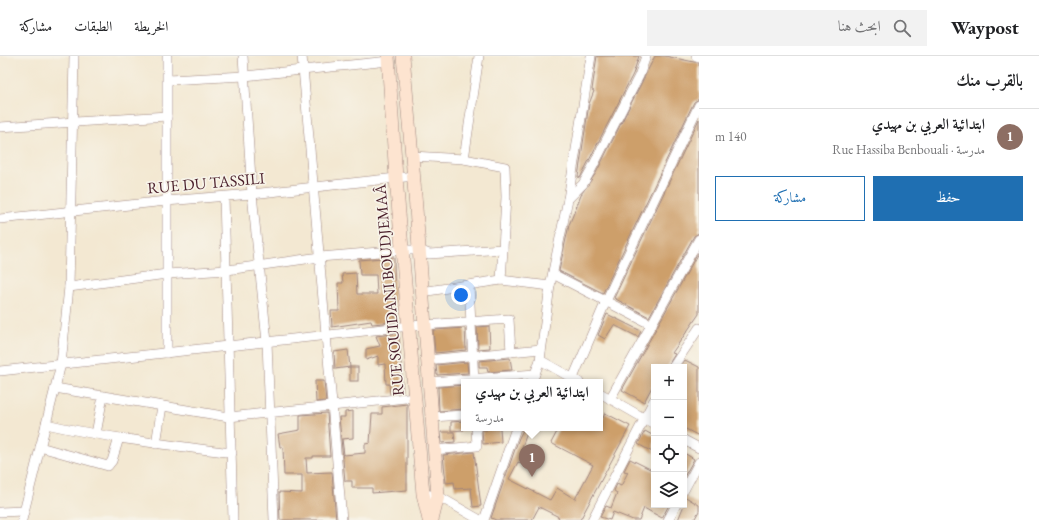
<!DOCTYPE html>
<html lang="ar">
<meta charset="utf-8">
<style>
body{margin:0;font-family:"EB Garamond",Amiri,serif;background:#f2f2f2;color:#202124;direction:rtl}
.controls{position:absolute;right:12px;bottom:12px;display:grid;overflow:hidden;border-radius:0px;box-shadow:0 2px 10px #0003}
.controls button{width:36px;height:36px;display:grid;place-items:center;padding:0;border:0;border-bottom:1px solid #e0e0e0;background:#fff;color:#202124;font:20px sans-serif}
.you{position:absolute;left:461px;top:239px;width:14px;height:14px;margin:-10px;border:3px solid #fff;border-radius:50%;background:#1a73e8;box-shadow:0 0 0 6px #1a73e833}
.badge{display:grid;place-items:center;width:26px;height:26px;border-radius:50%;background:#1f6fb2;color:#fff;font-size:13px;font-weight:700}
.pin{position:absolute;translate:-50% -33px;filter:drop-shadow(0 1px 2px #0008)}
.pin::after{content:'';position:absolute;top:21px;width:14px;height:12px;background:inherit;clip-path:polygon(0 0,100% 0,50% 100%)}
.popup{position:absolute;left:461px;top:323px;width:142px;height:52px;box-sizing:border-box;display:grid;place-content:center;border-radius:0px;background:#fff;filter:drop-shadow(0 1px 3px #0005);font-size:13px;white-space:nowrap;color:#757577}
.popup b{font-size:15px;color:#202124}
.popup::after{content:'';position:absolute;left:50%;top:100%;margin-left:-8px;border:8px solid transparent;border-top-color:#fff}
.list{margin:0;padding:0;list-style:none}
h2{display:flex;justify-content:space-between;align-items:center;height:52px;margin:0;padding:0 16px;font-size:17px}
h2 small{font-size:13px;font-weight:400;color:#757577}
.list li{display:grid;grid-template-columns:26px 1fr auto;gap:12px;align-items:center;box-sizing:border-box;height:56px;padding:0 16px;border-top:1px solid #e0e0e0}
.list b{display:block;font-size:15px;white-space:nowrap}
.list p{margin:0;font-size:13px;white-space:nowrap;color:#757577}
.list em{font-size:13px;font-style:normal;color:#757577}
.actions{display:flex;gap:8px;padding:12px 16px}
.actions a{flex:1;padding:9px 0;border:1px solid #1f6fb2;border-radius:0px;text-align:center;font-size:14px;color:#1f6fb2}
.actions .main{background:#1f6fb2;color:#fff}
.icon{flex:none;width:22px;height:22px;fill:none;stroke:currentColor;stroke-width:2;stroke-linecap:round;stroke-linejoin:round}
.map{position:relative;flex:none;width:699px;height:464px;overflow:hidden;direction:ltr}
header{display:flex;align-items:center;gap:24px;box-sizing:border-box;height:56px;padding:0 20px;background:#fff;border-bottom:1px solid #e0e0e0}
header strong{font-size:19px}
nav{display:flex;gap:22px;margin-inline-start:auto;font-size:14px}
.search{width:280px;height:36px;background:#f2f2f2;display:flex;align-items:center;gap:10px;box-sizing:border-box;padding:0 14px;border-radius:0px;color:#757577;font-size:15px}
main{display:flex}
aside{flex:1;background:#fff}
.map>svg:first-child{display:block}
</style>
<header>
<strong>Waypost</strong>
<div class="search"><svg class="icon" aria-label="search" viewBox="0 0 24 24"><circle cx="10" cy="10" r="6"/><path d="M15 15l6 6"/></svg>ابحث هنا</div>
<nav><a>الخريطة</a><a>الطبقات</a><a>مشاركة</a></nav>
</header>
<main>
<aside>
<h2>بالقرب منك<small></small></h2>
<ul class="list">
<li><span class="badge" style="background:#8d6e63">1</span><div><b>ابتدائية العربي بن مهيدي</b><p>مدرسة · Rue Hassiba Benbouali</p></div><em>140 m</em></li>
</ul>
<div class="actions"><a class="main">حفظ</a><a>مشاركة</a></div>
</aside>
<div class="map">
<svg width="699" height="464" viewBox="0 0 699 464">
<rect width="100%" height="100%" fill="#f7f3e8"/>
<filter id="ink" filterUnits="userSpaceOnUse"><feTurbulence type="fractalNoise" baseFrequency=".025" numOctaves="2"/><feDisplacementMap in="SourceGraphic" scale="8" xChannelSelector="R" yChannelSelector="G"/><feConvolveMatrix kernelMatrix="1 2 1 2 8 2 1 2 1" color-interpolation-filters="sRGB"/></filter>
<filter id="wash" filterUnits="userSpaceOnUse"><feTurbulence type="fractalNoise" baseFrequency=".012" numOctaves="4" result="noise"/><feDisplacementMap in="SourceGraphic" scale="16" xChannelSelector="R" yChannelSelector="G"/><feGaussianBlur stdDeviation="0.9" result="paint"/><feColorMatrix in="noise" values="0 0 0 0 0 0 0 0 0 0 0 0 0 0 0 0 0 1.4 0 .05"/><feComposite in="paint" operator="in"/></filter>
<g filter="url(#wash)">
<rect width="100%" height="100%" fill="#f3e8d2"/>
<g id="blocks">
<g fill="#cd9f6a">
<polygon points="597,0 639,0 633,18 580,122 578,121 589,48 594,35 592,34"/>
<polygon points="655,0 665,0 699,7 699,43 694,46 603,237 559,215 569,169 582,137 596,117"/>
<polygon points="699,63 699,177 694,180 649,261 614,242"/>
<polygon points="699,195 699,258 672,297 675,298 667,311 654,311 654,327 644,346 622,334"/>
<polygon points="394,201 395,266 372,268 371,265 332,271 331,255 339,255 338,227 343,227 342,218 356,217 357,238 377,238 376,219 360,219 359,204"/>
<polygon points="607,258 641,275 638,281 614,269 605,283 598,279"/>
<polygon points="489,270 490,292 478,293 477,271"/>
<polygon points="465,272 466,294 435,297 433,274"/>
<polygon points="399,277 403,336 390,338 389,328 386,328 385,308 378,309 378,300 366,304 366,293 380,290 376,280"/>
<polygon points="348,294 350,311 335,313 334,296"/>
<polygon points="510,302 512,314 488,316 487,311 479,311 479,305"/>
<polygon points="685,304 699,311 699,380 684,372 684,311 680,311"/>
<polygon points="467,306 468,317 437,319 436,309"/>
<rect x="350" y="311" width="8" height="14"/>
<polygon points="315,325 324,325 326,345 316,346"/>
<polygon points="464,329 464,353 439,355 438,331"/>
<polygon points="407,348 407,434 372,437 372,432 352,432 352,425 345,425 339,361 345,361 345,356 353,355 353,382 342,383 344,399 365,397 365,388 370,387 372,358 382,358 382,351"/>
<polygon points="327,357 330,400 313,400 313,402 306,402 307,417 332,416 336,464 280,464 279,436 302,437 302,419 284,419 283,391 280,391 278,378 300,374 300,359"/>
<polygon points="605,357 630,370 580,464 557,464 559,461 539,451 532,464 496,464 491,462 519,382 524,372 528,374 521,394 530,398 525,409 518,406 509,423 550,444 557,432 575,443 593,409 551,387 559,372 600,372 600,361 603,362"/>
<polygon points="464,365 464,374 451,375 451,366"/>
<polygon points="487,372 500,372 501,386 483,388 482,374 487,374"/>
<polygon points="645,375 654,380 654,397 638,388"/>
<polygon points="441,376 454,376 455,386 442,387"/>
<polygon points="474,396 481,450 473,451 471,432 455,433 454,426 446,427 443,399"/>
<polygon points="684,397 694,403 684,421"/>
<polygon points="630,403 654,415 654,449 669,449 662,462 644,452 639,464 633,464 613,456 610,464 600,461 606,450 611,452 617,437 614,435 617,428 621,430 628,416 624,415"/>
<polygon points="684,440 699,449 699,455 694,464 678,464 684,449"/>
</g>
</g>
</g>
<g filter="url(#ink)">
<use href="#blocks" fill-opacity="0" stroke="#9e847e" stroke-width="1"/>
<g fill="none" stroke-linecap="round" stroke-linejoin="round">
<g stroke="#9e847e" stroke-width="10">
<g id="minor">
<polyline points="167,0 167,297"/>
<polyline points="243,0 252,138 267,286 274,464"/>
<polyline points="302,0 342,464"/>
<polyline points="696,0 699,1"/>
<polyline points="168,24 245,20 389,5"/>
<polyline points="0,71 167,60"/>
<polyline points="464,103 479,0"/>
<polyline points="224,141 233,464"/>
<polyline points="568,143 583,128 591,114 639,20 646,0"/>
<polyline points="0,163 166,145 252,138 414,120"/>
<polyline points="553,218 652,269"/>
<polyline points="501,224 503,193"/>
<polyline points="469,229 474,326"/>
<polyline points="69,231 167,218 227,214 320,201 403,194 419,194 429,198 503,193 506,141 505,111 464,103 412,100"/>
<polyline points="421,236 501,224 550,230"/>
<polyline points="427,304 541,293"/>
<polyline points="540,304 579,326"/>
<polyline points="673,311 699,272"/>
<polyline points="0,315 410,270 509,263 511,296"/>
<polyline points="573,322 606,245 699,49"/>
<polyline points="429,326 535,318"/>
<polyline points="532,326 540,304 550,230 568,143 591,0"/>
<polyline points="55,332 229,361 415,341"/>
<polyline points="600,337 654,368"/>
<polyline points="610,343 699,183"/>
<polyline points="432,361 464,359"/>
<path d="M 46,368 C 107,382 169,389 232,397"/>
<polyline points="96,378 103,340"/>
<polyline points="684,384 699,392"/>
<polyline points="156,388 162,350"/>
<polyline points="40,391 108,410 112,405 119,382"/>
<polyline points="434,394 477,390 476,372"/>
<polyline points="684,434 699,406"/>
<polyline points="423,438 438,440 480,464"/>
<polyline points="0,456 24,455"/>
<polyline points="22,464 61,308 69,231 74,0"/>
<polyline points="484,464 516,372"/>
<polyline points="592,464 654,344"/>
<polyline points="668,464 676,449"/>
</g>
</g>
<g stroke="#9e847e" stroke-width="14">
<g id="secondary">
<polyline points="388,0 396,122 423,438 429,464"/>
<polyline points="403,0 412,100 438,440 432,464"/>
</g>
</g>
<use href="#minor" stroke="#fff" stroke-width="9"/>
<use href="#secondary" stroke="#fde4d0" stroke-width="13"/>
</g>
</g>
<g text-anchor="middle" dominant-baseline="central" stroke-width="3.5" stroke-linejoin="round" paint-order="stroke">
<g font-size="16" fill="#4a1f2b" stroke="#f7f3e8">
<text transform="translate(206 127) rotate(-5)">RUE DU TASSILI</text>
<text transform="translate(389 234) rotate(-95)">RUE SOUIDANI BOUDJEMAÂ</text>
</g>
</g>
</svg>
<div class="controls">
<button>+</button>
<button>−</button>
<button><svg class="icon" aria-label="locate" viewBox="0 0 24 24"><circle cx="12" cy="12" r="6"/><path d="M12 2v4M12 18v4M2 12h4M18 12h4"/></svg></button>
<button><svg class="icon" aria-label="layers" viewBox="0 0 24 24"><path d="M12 4l9 5-9 5-9-5zM3 14l9 5 9-5"/></svg></button>
</div>
<div class="you"></div>
<div class="pin badge" style="left:532px;top:421px;background:#8d6e63">1</div>
<div class="popup"><b>ابتدائية العربي بن مهيدي</b>مدرسة</div>
</div>
</main>
